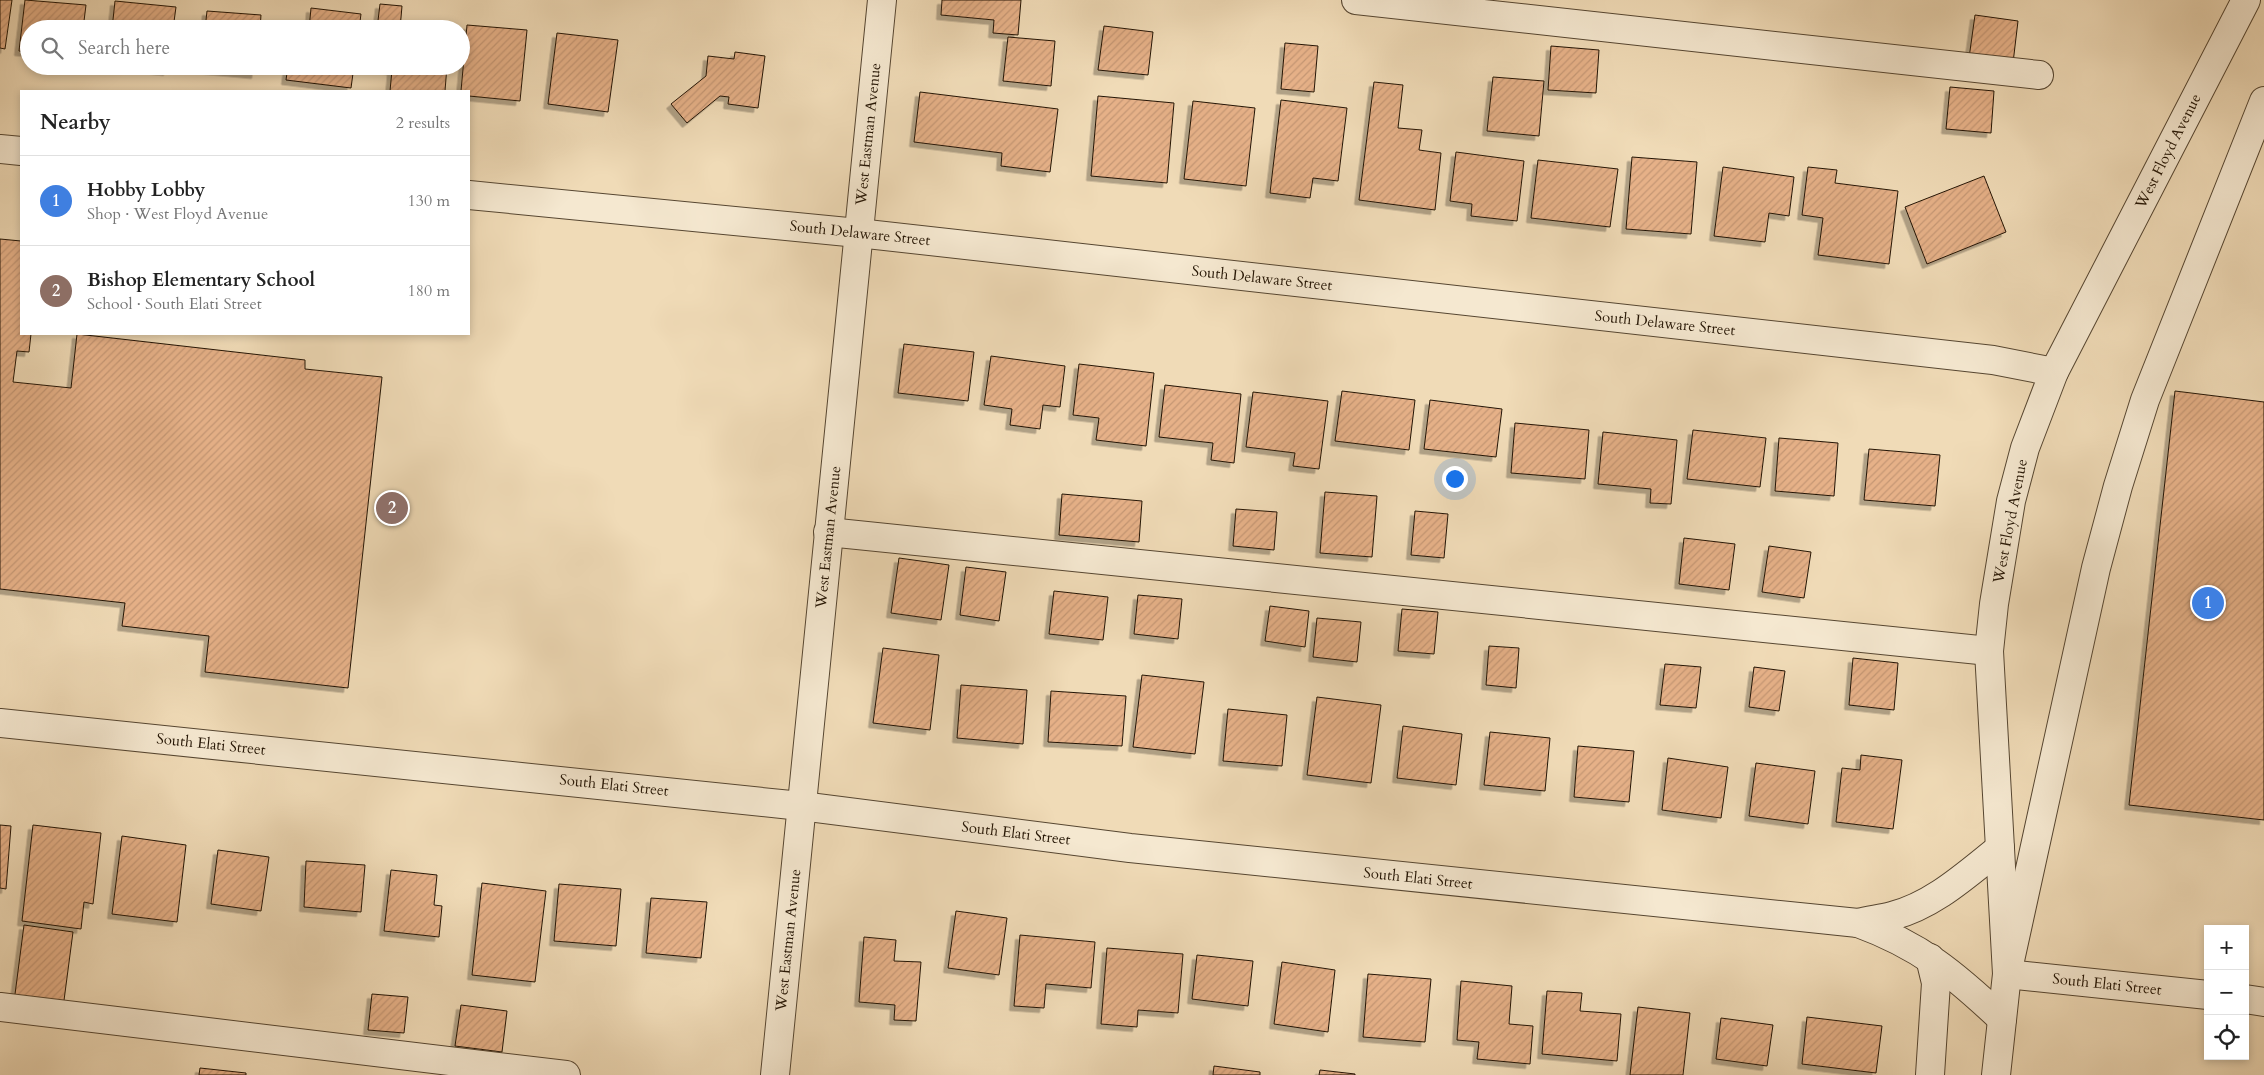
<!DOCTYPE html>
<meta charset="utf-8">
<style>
body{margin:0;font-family:Cardo,serif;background:#f6f6f6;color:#222}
.controls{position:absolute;right:15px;bottom:15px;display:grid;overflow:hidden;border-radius:0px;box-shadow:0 2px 8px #0003}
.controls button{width:45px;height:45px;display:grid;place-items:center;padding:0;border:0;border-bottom:1px solid #e0e0e0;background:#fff;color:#222;font:25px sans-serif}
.you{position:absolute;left:1454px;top:478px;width:18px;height:18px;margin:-12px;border:4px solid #fff;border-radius:50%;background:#1a73e8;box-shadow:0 0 0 8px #1a73e833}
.badge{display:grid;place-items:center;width:32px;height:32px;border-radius:50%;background:#ea580c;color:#fff;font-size:16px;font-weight:700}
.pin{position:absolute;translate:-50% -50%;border:2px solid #fff;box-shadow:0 1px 5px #0006}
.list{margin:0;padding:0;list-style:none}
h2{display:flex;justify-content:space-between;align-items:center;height:65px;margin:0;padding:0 20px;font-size:21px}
h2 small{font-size:16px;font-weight:400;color:#767676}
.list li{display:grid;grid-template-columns:32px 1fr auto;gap:15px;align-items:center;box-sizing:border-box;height:90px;padding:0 20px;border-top:1px solid #e0e0e0}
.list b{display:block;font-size:19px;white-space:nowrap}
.list p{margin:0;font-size:16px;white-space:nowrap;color:#767676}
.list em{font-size:16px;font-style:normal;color:#767676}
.icon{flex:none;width:28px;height:28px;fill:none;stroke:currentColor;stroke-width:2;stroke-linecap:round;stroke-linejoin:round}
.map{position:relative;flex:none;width:2264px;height:1075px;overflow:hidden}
.search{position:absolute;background:#fff;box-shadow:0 2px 8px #0003;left:20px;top:20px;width:450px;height:55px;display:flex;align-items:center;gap:12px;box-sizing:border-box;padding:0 18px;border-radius:28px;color:#767676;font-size:19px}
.panel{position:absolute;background:#fff;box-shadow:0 2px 8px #0003;left:20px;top:90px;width:450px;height:245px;border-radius:0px}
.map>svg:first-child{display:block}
</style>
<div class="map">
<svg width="2264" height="1075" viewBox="0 0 2264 1075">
<defs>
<pattern id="building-hatch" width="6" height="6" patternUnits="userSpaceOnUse" patternTransform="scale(1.25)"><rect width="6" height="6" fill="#e6b188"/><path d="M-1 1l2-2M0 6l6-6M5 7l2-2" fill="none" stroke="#c59774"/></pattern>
<filter id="shadow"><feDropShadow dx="-4.5" dy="4.5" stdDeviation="0" flood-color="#0004"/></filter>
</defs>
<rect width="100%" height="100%" fill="#f0dbb7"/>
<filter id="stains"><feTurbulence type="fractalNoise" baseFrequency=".004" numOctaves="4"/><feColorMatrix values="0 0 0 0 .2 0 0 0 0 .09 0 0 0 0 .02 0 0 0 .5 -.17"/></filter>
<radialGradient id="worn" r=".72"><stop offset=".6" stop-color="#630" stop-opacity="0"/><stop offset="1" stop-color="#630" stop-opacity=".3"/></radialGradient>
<g fill="url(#building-hatch)" stroke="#231404" filter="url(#shadow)">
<polygon points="0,0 12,0 5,49 0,48"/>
<polygon points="25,0 86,5 83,29 29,29 29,52 19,51"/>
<polygon points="942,0 1021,0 1018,35 993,33 994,20 941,15"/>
<polygon points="115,1 176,7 173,29 112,29"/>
<polygon points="380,4 402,6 400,29 377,29"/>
<polygon points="311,8 361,14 359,29 309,29"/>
<polygon points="207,11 261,15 260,29 205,29"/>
<polygon points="1975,15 2018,21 2013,63 1969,58"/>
<polygon points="423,24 451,27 451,29 423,29"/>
<polygon points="467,25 527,30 520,101 469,96 469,91 461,91"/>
<polygon points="1104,26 1153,32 1148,75 1098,70"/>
<polygon points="557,33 618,40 608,112 548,104"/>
<polygon points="1008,37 1055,41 1051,86 1003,81"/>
<polygon points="1285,43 1318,46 1314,92 1281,89"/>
<polygon points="1551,46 1599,50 1596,93 1548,90"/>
<polygon points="735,52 765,56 758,108 728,104 729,97 720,96 687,123 671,104 706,76 708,56 734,59"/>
<polygon points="121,66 169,66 168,71"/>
<polygon points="202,66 257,66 256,74 202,69"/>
<polygon points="288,66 354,66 351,88 286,80"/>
<polygon points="374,66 447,66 445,91 390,91 392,70 374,68"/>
<polygon points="1493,77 1544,81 1539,136 1487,131"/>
<polygon points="1374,82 1403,85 1398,128 1422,130 1419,150 1441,153 1435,210 1359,200"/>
<polygon points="1950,87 1994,91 1991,133 1946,129"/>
<polygon points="920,92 1058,109 1050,172 1001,166 1002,153 914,142"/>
<polygon points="1098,96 1174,103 1167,183 1091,176"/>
<polygon points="1281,100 1347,108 1338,181 1313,178 1310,198 1270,193"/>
<polygon points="1193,101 1255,108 1246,186 1184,179"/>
<polygon points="1456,152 1524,161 1517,221 1471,216 1472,204 1450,201"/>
<polygon points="1632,157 1697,162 1691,234 1626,229"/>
<polygon points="1538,160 1618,169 1610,227 1531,218"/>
<polygon points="1723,167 1794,177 1789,216 1769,213 1765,242 1714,236"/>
<polygon points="1808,167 1837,170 1835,183 1898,191 1889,264 1818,255 1823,218 1802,215"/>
<polygon points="1984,176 2006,232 1927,264 1905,207"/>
<polygon points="0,239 21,241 21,334 31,334 29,352 17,351 13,382 71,388 77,334 305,360 305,369 382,377 348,688 205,672 209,636 122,626 125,603 0,589"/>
<polygon points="904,344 974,352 968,401 898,393"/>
<polygon points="991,356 1065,366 1060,407 1043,405 1040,429 1010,425 1012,409 984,405"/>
<polygon points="1079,364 1154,373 1146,446 1096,440 1099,418 1073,415"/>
<polygon points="1165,385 1241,394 1234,463 1211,460 1213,443 1159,437"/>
<polygon points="1342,391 1415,400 1409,450 1335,441"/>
<polygon points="2175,391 2264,402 2264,820 2129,805"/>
<polygon points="1253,392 1328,401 1319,469 1293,466 1295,453 1246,447"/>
<polygon points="1430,400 1502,409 1496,457 1424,449"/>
<polygon points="1515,423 1589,430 1585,479 1511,473"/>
<polygon points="1693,430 1766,438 1760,487 1687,479"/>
<polygon points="1603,432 1677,440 1671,504 1650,503 1651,489 1598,484"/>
<polygon points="1779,438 1838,443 1834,496 1775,491"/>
<polygon points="1869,449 1940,455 1935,506 1864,500"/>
<polygon points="1325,492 1377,496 1372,557 1320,553"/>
<polygon points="1062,494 1142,501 1139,542 1059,535"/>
<polygon points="1236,509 1277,512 1274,550 1233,546"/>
<polygon points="1415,511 1448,514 1444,558 1411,555"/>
<polygon points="1684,538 1735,544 1729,590 1679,584"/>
<polygon points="1769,546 1811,552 1804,598 1762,592"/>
<polygon points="899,558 949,565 941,620 891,613"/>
<polygon points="966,567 1006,572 999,621 960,615"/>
<polygon points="1054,591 1108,597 1103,640 1049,634"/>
<polygon points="1138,595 1182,599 1178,639 1134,634"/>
<polygon points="1270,606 1309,611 1305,647 1265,641"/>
<polygon points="1402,609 1438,612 1434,654 1398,651"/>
<polygon points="1317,618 1361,622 1357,662 1313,657"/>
<polygon points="1489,646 1519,648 1516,688 1486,685"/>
<polygon points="883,648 939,655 930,730 873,723"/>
<polygon points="1853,658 1898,663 1894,710 1849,705"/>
<polygon points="1665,664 1701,667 1696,708 1660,705"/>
<polygon points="1754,667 1785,671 1779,711 1749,707"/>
<polygon points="1142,675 1204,682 1195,754 1133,747"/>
<polygon points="961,685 1027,690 1023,744 957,738"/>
<polygon points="1051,691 1126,696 1122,746 1048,742"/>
<polygon points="1317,697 1381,705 1371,783 1307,775"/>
<polygon points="1228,709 1287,715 1282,766 1223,761"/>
<polygon points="1403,726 1462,734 1456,785 1397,778"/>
<polygon points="1490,732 1550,738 1545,791 1484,785"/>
<polygon points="1578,746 1634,751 1629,802 1574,797"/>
<polygon points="1861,755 1902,760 1893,829 1836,822 1842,768 1860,770"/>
<polygon points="1668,758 1728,767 1721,818 1662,810"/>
<polygon points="1756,763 1815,771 1808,824 1749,816"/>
<polygon points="0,825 11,826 6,889 0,888"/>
<polygon points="33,825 101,833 93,904 84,902 81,929 22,921"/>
<polygon points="122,836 186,845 177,922 112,914"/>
<polygon points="218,850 269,857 261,911 211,904"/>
<polygon points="306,861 365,865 361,912 304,907"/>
<polygon points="391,870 437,875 434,905 442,906 439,937 384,931"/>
<polygon points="482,883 546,891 535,982 472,975"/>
<polygon points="559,884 621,889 616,946 554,941"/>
<polygon points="651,898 707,902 701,958 646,953"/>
<polygon points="956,911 1007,918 999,975 948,968"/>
<polygon points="24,925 73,932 63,1008 14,1002"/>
<polygon points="1020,935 1095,942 1091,988 1046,984 1044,1008 1014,1006"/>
<polygon points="864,937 896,940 894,961 921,962 916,1021 894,1020 895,1005 859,1002"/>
<polygon points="1107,948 1183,954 1178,1013 1138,1010 1137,1027 1101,1024"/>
<polygon points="1197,955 1253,961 1248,1006 1192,999"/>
<polygon points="1282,962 1335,970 1328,1032 1274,1024"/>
<polygon points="1368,974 1431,979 1425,1042 1363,1037"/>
<polygon points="1461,981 1512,986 1509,1024 1533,1026 1530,1064 1477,1059 1479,1042 1457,1040"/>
<polygon points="1547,991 1582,993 1580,1011 1621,1014 1617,1061 1542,1054"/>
<polygon points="372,994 408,997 404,1033 368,1030"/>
<polygon points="461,1005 507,1011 502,1052 455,1046"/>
<polygon points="1638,1007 1690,1013 1683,1075 1630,1075"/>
<polygon points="1807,1017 1882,1026 1876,1073 1802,1064"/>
<polygon points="1721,1018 1773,1025 1767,1066 1716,1059"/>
<polygon points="1214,1066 1260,1072 1260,1075 1213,1075"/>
<polygon points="200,1068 246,1073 246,1075 199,1075"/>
<polygon points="1320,1070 1355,1074 1355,1075 1319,1075"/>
</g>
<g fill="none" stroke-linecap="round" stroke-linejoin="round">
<g stroke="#564631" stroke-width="30">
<g id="minor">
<polyline points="1356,0 2039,75"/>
<polyline points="0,149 21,151"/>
<polyline points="469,195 858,233 1993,360 2054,372"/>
<polyline points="828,532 1989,651"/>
<path d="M 0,723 L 801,806 L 1130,848 L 1858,923 C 1921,946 1954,974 2002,1019"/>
<path d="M 1858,923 C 1869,920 1881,919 1892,916 C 1934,905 1967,874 2000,848"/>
<polyline points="2007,974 1989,651 1994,604 2011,501 2025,448 2054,372 2246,0"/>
<polyline points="2007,974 2208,995"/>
<polyline points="2245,999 2264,1002"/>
<polyline points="0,1007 566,1075"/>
<polyline points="775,1075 882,0"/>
<polyline points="1930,1075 1936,983 1930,958"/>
<polyline points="1996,1075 2007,974 2096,568 2118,486 2145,400 2264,101"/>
</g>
</g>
<use href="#minor" stroke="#f5e8d0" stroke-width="28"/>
</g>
<g text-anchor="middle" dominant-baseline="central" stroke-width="4" stroke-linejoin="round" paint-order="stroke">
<g font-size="15" fill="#231404" stroke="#f5e8d0">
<text transform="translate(868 134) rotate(-84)">West Eastman Avenue</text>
<text transform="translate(2168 151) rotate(-63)">West Floyd Avenue</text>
<text transform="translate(860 233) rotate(6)">South Delaware Street</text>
<text transform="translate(1262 278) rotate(6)">South Delaware Street</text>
<text transform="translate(1665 323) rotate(6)">South Delaware Street</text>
<text transform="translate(2010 521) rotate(-79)">West Floyd Avenue</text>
<text transform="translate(828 537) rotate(-84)">West Eastman Avenue</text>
<text transform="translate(211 744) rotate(6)">South Elati Street</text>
<text transform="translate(614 785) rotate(6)">South Elati Street</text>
<text transform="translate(1016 833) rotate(7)">South Elati Street</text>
<text transform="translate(1418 878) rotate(6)">South Elati Street</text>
<text transform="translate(788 940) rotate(-84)">West Eastman Avenue</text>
<text transform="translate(2107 984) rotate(6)">South Elati Street</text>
</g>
</g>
<rect width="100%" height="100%" filter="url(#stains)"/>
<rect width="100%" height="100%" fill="url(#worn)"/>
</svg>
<div class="controls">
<button>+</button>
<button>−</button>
<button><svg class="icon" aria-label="locate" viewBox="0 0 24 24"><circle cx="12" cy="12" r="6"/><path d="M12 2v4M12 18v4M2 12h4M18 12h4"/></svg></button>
</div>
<div class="you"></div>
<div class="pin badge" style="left:2208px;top:603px;background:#3f7fe0">1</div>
<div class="pin badge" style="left:392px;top:508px;background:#8d6e63">2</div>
<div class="search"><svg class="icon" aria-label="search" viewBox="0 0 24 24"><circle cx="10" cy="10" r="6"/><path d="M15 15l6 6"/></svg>Search here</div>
<section class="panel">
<h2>Nearby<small>2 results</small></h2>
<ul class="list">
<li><span class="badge" style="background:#3f7fe0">1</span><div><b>Hobby Lobby</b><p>Shop · West Floyd Avenue</p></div><em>130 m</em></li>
<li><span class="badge" style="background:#8d6e63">2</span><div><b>Bishop Elementary School</b><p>School · South Elati Street</p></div><em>180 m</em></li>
</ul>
</section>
</div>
